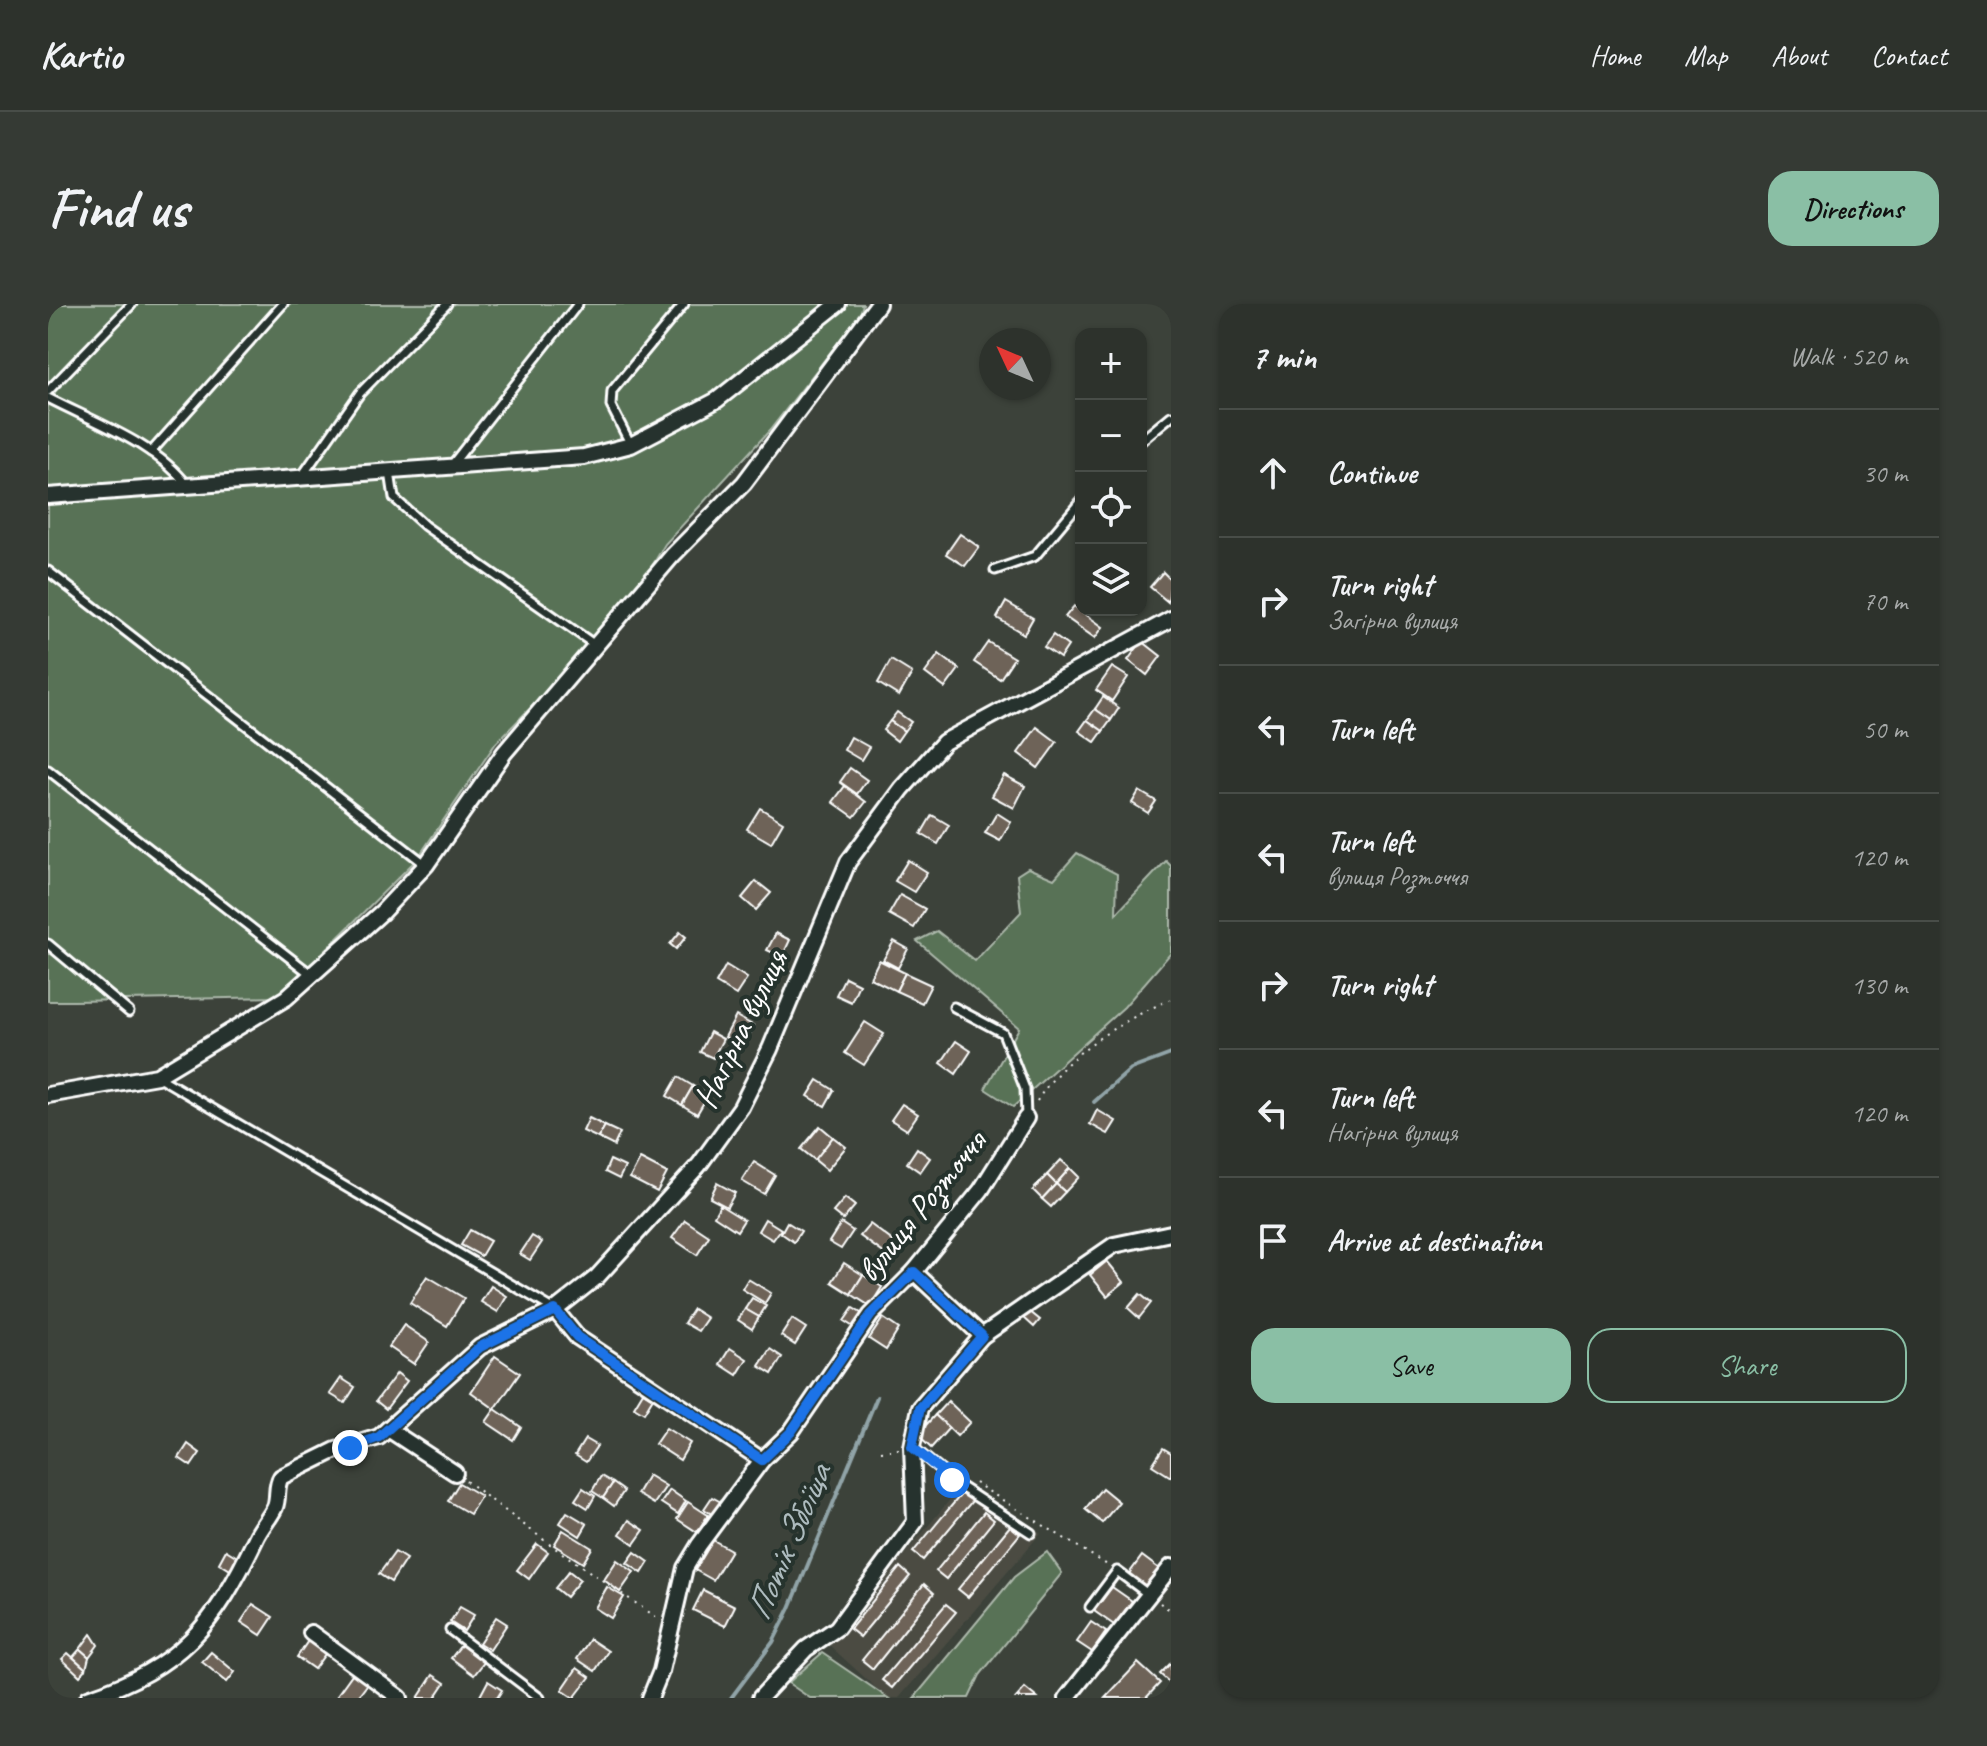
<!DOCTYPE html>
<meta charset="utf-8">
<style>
body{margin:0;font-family:Caveat,sans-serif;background:#353a34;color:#f1f3f6}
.controls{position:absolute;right:24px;top:24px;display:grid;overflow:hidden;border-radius:16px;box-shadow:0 2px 6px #0004}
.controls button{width:72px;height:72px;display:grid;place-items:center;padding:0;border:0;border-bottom:2px solid #484d48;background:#2d322c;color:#f1f3f6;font:40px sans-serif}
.compass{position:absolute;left:931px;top:24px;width:72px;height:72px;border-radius:50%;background:#2d322c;box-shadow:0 2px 6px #0004;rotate:314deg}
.stop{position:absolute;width:24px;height:24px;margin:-18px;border:6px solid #1a73e8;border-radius:50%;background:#fff}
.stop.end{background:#1a73e8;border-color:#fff;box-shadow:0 2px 8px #0008}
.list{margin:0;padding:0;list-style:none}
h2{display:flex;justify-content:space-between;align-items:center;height:104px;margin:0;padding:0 32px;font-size:34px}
h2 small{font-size:26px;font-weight:400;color:#a7aaa9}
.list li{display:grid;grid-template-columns:52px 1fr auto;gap:24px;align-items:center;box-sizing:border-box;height:128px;padding:0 32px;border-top:2px solid #484d48}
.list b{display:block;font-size:30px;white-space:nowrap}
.list p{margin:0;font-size:26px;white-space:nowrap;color:#a7aaa9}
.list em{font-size:26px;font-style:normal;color:#a7aaa9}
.actions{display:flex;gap:16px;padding:24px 32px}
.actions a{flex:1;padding:18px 0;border:2px solid #8abfa5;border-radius:24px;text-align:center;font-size:28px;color:#8abfa5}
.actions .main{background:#8abfa5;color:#111}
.icon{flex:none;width:44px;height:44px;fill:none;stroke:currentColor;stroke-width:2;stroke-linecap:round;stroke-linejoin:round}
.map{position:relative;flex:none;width:1123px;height:1394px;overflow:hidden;border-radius:24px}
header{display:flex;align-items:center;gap:48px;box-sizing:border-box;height:112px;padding:0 40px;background:#2d322c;border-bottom:2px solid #484d48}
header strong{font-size:38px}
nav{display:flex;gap:44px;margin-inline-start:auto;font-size:28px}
.intro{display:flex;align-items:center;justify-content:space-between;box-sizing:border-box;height:192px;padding:0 48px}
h1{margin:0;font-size:56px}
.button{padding:20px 36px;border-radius:24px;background:#8abfa5;color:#111;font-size:28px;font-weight:700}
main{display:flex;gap:48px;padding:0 48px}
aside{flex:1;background:#2d322c;border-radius:24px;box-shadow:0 2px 6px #0004}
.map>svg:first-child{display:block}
</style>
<header>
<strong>Kartio</strong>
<nav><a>Home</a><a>Map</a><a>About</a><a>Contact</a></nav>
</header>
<div class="intro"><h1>Find us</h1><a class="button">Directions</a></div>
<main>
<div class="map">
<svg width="1123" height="1394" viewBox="0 0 1123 1394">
<rect width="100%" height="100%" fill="#3c423a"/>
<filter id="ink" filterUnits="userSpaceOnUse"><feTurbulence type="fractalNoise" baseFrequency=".0125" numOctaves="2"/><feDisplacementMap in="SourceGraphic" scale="16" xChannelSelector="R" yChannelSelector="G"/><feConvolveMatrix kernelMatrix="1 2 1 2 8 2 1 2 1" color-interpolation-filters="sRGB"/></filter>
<g filter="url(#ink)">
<polygon fill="#4b4c43" points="915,1180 993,1229 851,1394 839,1394 781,1341"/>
<g fill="#597257" stroke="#acb8ab" stroke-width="2">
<polygon points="0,0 815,0 812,10 722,126 617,240 578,306 448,439 369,555 230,693 27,697 0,697"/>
<polygon points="1029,549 1069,570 1068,610 1118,557 1123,562 1123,649 1076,703 965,803 937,785 971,724 869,637 889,627 927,657 973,608 969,571 980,564 1006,575"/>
<polygon points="999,1248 1014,1269 932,1371 921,1394 866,1394 966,1273"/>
<polygon points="774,1349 840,1394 762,1394 740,1379"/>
</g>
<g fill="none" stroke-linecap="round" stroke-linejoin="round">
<g stroke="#91a4a8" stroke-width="4">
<polyline points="1046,798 1083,765 1123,750"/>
<polyline points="683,1394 725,1338 742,1304 829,1093"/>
</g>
</g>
<g fill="#6e6458" stroke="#fff" stroke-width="2">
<polygon points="912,230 931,243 917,262 898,250"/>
<polygon points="1115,268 1123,276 1120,298 1102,283"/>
<polygon points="958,298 985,314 976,330 949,314"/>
<polygon points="1026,302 1055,323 1047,334 1017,313"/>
<polygon points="1005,331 1020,342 1012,354 996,343"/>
<polygon points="1094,337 1113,352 1099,371 1080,356"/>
<polygon points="940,338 966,354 952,375 926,358"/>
<polygon points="891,350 911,365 897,384 877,369"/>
<polygon points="843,356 864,369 851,392 830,379"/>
<polygon points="1064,363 1080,373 1064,397 1048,386"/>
<polygon points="1055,393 1071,404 1063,416 1047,405"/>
<polygon points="1047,405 1063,416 1055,427 1039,416"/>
<polygon points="849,408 863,418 856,427 842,417"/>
<polygon points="1039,416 1055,427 1047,438 1031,427"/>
<polygon points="842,417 856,427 849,437 835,426"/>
<polygon points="989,423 1009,438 990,464 970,449"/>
<polygon points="803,433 821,443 813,456 796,446"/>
<polygon points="802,464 819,476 809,490 792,478"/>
<polygon points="956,471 977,482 966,504 944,492"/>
<polygon points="797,482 818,498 806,513 785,498"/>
<polygon points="1091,487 1108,497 1100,509 1084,499"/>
<polygon points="712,504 735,518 723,539 699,525"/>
<polygon points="949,509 963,518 952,537 937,529"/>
<polygon points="884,511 901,521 890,540 873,530"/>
<polygon points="860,556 879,568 866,588 847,577"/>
<polygon points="708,577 723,589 708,606 694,594"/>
<polygon points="852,591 877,605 866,624 841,610"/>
<polygon points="632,628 638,633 628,645 622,640"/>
<polygon points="728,629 742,636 734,653 719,646"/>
<polygon points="846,637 860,645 850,664 835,656"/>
<polygon points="831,656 857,669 848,687 822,674"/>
<polygon points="678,661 699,674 688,691 668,679"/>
<polygon points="857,669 883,681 874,699 848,687"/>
<polygon points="797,673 811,680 803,698 788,691"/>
<polygon points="688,712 706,722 695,743 677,733"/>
<polygon points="817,718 836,730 816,761 797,749"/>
<polygon points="662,728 675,735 665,754 652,748"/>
<polygon points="908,737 923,747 908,770 893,759"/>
<polygon points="630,773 645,782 634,801 619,792"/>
<polygon points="770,776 786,786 777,802 760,792"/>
<polygon points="645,782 660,791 649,810 634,801"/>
<polygon points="854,800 870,810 859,826 843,816"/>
<polygon points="1049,806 1068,817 1060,830 1042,820"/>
<polygon points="541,814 557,822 550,834 535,827"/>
<polygon points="557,822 572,829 566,842 550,834"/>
<polygon points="772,822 785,833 767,856 753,845"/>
<polygon points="785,833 798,843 779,866 767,856"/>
<polygon points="869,844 882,854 872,868 859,859"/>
<polygon points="592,855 619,869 609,888 582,874"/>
<polygon points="562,856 577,863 571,875 557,868"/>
<polygon points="1013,856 1022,864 1008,880 999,871"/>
<polygon points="706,858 727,871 716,890 694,877"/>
<polygon points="1022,864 1031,873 1017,888 1008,880"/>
<polygon points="999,871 1008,880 994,895 985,886"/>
<polygon points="669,879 687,889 679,903 662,894"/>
<polygon points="1008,880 1017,888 1003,903 994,895"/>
<polygon points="797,894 807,902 795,916 785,908"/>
<polygon points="672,901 696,916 689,927 666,912"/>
<polygon points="717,915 733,925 725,936 710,927"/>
<polygon points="637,916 661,932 649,951 624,934"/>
<polygon points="739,918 753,927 746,938 733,929"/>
<polygon points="793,919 805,927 793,945 781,938"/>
<polygon points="822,920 846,938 837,950 812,932"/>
<polygon points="422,926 442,937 433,952 413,941"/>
<polygon points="484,932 494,938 482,956 472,950"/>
<polygon points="1059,957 1076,978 1059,992 1042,971"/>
<polygon points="796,959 815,971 803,990 784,978"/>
<polygon points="815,971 834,983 822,1002 803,990"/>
<polygon points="379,972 416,994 399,1022 362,999"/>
<polygon points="700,975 723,989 717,999 694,985"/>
<polygon points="443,982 459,992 450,1008 433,998"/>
<polygon points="1092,990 1103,999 1091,1014 1080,1004"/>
<polygon points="704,994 718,1002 711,1013 697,1005"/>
<polygon points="805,1004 816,1011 807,1024 796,1017"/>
<polygon points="645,1005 659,1014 650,1027 636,1019"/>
<polygon points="697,1005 711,1013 704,1025 690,1016"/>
<polygon points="981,1007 992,1016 986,1023 975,1013"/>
<polygon points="835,1014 851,1025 838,1046 821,1035"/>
<polygon points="744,1015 758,1024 747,1041 733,1032"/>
<polygon points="356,1021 381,1038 366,1060 341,1043"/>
<polygon points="682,1044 699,1055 689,1071 672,1060"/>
<polygon points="722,1045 734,1053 724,1070 711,1062"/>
<polygon points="447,1052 472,1069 447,1105 423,1088"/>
<polygon points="349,1069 359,1077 338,1105 328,1097"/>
<polygon points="293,1074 307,1083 297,1099 282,1090"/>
<polygon points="595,1088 605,1094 596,1109 586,1103"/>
<polygon points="900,1097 922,1118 909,1132 887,1111"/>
<polygon points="447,1105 473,1123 465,1136 438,1118"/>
<polygon points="887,1111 901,1124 883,1144 869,1131"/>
<polygon points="618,1124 642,1139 632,1156 607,1140"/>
<polygon points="537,1135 549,1142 538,1158 527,1151"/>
<polygon points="140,1140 152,1149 143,1162 131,1154"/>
<polygon points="1115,1144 1123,1149 1123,1173 1104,1161"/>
<polygon points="600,1171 618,1182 606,1200 589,1190"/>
<polygon points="553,1172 565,1179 555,1194 544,1187"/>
<polygon points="411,1179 433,1192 422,1210 400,1197"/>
<polygon points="565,1179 576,1187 566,1202 555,1194"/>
<polygon points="535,1184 547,1192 540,1204 527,1196"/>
<polygon points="1054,1184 1071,1198 1054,1219 1037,1205"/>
<polygon points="622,1186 638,1197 630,1210 613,1199"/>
<polygon points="915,1188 925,1196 875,1256 865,1248"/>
<polygon points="664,1193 673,1198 665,1211 656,1205"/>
<polygon points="640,1198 660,1211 649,1228 629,1215"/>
<polygon points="519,1208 539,1220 532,1232 512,1219"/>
<polygon points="936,1208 946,1216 898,1275 888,1267"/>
<polygon points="581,1216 596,1226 586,1240 572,1230"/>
<polygon points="962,1222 972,1230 920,1293 910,1285"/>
<polygon points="515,1226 544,1244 535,1259 506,1241"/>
<polygon points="665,1236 683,1246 665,1276 647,1266"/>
<polygon points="489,1240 500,1248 481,1275 469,1266"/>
<polygon points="178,1246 191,1254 184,1267 171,1259"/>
<polygon points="347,1248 358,1255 343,1278 331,1270"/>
<polygon points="587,1248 601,1258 594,1269 579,1259"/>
<polygon points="1094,1252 1114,1267 1101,1286 1080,1271"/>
<polygon points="569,1256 586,1268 572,1288 556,1276"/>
<polygon points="852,1263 862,1272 812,1333 802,1325"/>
<polygon points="521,1267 532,1276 518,1293 507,1284"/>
<polygon points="876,1280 886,1289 825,1365 814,1356"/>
<polygon points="559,1283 576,1293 563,1314 547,1304"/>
<polygon points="1064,1283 1084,1297 1066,1321 1046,1307"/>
<polygon points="655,1286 687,1302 677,1322 645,1306"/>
<polygon points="205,1300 225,1313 213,1331 193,1318"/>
<polygon points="898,1300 908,1308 844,1384 834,1376"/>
<polygon points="412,1303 426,1311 416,1327 402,1318"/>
<polygon points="448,1313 459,1320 442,1346 431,1339"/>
<polygon points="1043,1318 1058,1328 1044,1348 1029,1338"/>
<polygon points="43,1330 50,1341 41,1353 32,1345"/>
<polygon points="262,1334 280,1346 266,1365 249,1353"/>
<polygon points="542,1335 560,1347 547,1367 529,1355"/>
<polygon points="414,1340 437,1357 426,1371 403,1354"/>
<polygon points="32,1345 41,1353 38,1365 25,1353"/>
<polygon points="163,1348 187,1368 179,1378 154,1358"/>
<polygon points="20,1349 38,1365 32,1372 14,1355"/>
<polygon points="1090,1359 1112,1379 1098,1394 1057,1394"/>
<polygon points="1123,1359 1123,1380 1112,1370"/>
<polygon points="529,1364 542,1373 526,1394 514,1386"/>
<polygon points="307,1366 322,1377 309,1394 293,1394 289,1391"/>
<polygon points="385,1371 397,1379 387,1394 370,1394"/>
<polygon points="440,1377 454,1386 449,1394 431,1394"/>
<polygon points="977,1384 989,1394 968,1394"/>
</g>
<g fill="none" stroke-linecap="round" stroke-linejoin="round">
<g stroke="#fff" stroke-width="13">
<g id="service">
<polyline points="0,87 84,0"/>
<path d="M 0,94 C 46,118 107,139 139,181"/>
<polyline points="1093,137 1123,112"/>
<polyline points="583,141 563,102 564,87 636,0"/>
<polyline points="103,148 235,0"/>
<polyline points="403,162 530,0"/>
<polyline points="342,168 346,194 377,222 547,341"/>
<polyline points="254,172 312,89 399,0"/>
<polyline points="947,266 987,252 1033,197"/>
<polyline points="0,267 377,560"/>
<polyline points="0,466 264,671"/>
<polyline points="0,640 81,708"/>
<polyline points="906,703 955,729 977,785 978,814"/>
<polyline points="109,772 507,1006"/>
<polyline points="866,1144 913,1183 983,1229"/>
<polyline points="1042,1303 1069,1267 1101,1291"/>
<polyline points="402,1326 492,1394"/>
</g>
</g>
<g stroke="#fff" stroke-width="20">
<g id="minor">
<polyline points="0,192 536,153 583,141 669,96 790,0"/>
<polyline points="0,791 109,772 238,694 334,608 378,561 456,449 624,252 696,179 830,0"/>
<polyline points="866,968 934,1032"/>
<polyline points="507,1006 529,1033 714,1156"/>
<polyline points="340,1125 407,1169"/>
<polyline points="263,1329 352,1394"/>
<path d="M 40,1394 C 133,1363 167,1321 208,1234 C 213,1223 222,1214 227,1203 C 231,1193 227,1183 233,1173 L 288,1146 L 331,1133 L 432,1043 L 507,1006 L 549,973 L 651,861 L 693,803 L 722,745 L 800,558 L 854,485 L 896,438 L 1123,315"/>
<polyline points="602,1394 613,1367 637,1264 651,1241 714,1156 743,1128 823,1011 866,968 933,886 978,814"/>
<polyline points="712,1394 758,1345 789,1324 867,1218 864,1143 872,1104 934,1032 1066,941 1123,929"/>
<polyline points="1019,1394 1123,1263"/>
</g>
</g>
<g stroke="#fff" stroke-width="2" stroke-dasharray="2 6" stroke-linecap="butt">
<path d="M 989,797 C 1019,748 1072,718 1123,695"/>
<polyline points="833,1147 851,1145"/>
<polyline points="418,1177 504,1242 611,1315"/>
<polyline points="927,1179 1061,1262"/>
<polyline points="1112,1299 1123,1307"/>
</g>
<use href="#service" stroke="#26332d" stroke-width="7"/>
<use href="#minor" stroke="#26332d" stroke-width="14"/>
</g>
</g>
<g fill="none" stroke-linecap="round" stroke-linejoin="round" filter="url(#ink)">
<polyline stroke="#1a73e8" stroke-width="10" points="302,1144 331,1133 432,1043 507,1006 529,1033 714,1156 743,1128 823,1011 866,968 934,1032 872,1104 864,1143 904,1176"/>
</g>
<g text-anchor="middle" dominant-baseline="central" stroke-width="8" stroke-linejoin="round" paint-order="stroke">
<g font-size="34" fill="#fff" stroke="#26332d">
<text transform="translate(692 725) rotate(-64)">Нагірна вулиця</text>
<text transform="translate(873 902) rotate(-51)">вулиця Розточчя</text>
</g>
<g font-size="36" font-style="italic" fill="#adbbbe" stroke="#26332d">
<text transform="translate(740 1238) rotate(-67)">Потік Збоїща</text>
</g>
</g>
</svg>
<div class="controls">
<button>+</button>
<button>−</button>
<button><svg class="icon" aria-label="locate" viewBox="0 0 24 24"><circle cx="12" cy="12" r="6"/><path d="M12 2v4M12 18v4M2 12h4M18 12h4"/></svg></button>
<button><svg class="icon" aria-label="layers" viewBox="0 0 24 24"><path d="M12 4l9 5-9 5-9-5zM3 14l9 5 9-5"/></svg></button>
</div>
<svg class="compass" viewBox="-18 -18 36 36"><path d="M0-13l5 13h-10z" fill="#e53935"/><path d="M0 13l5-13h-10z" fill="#a7aaa9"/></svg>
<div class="stop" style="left:904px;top:1176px"></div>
<div class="stop end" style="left:302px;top:1144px"></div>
</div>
<aside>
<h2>7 min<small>Walk · 520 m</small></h2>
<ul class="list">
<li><svg class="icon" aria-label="ahead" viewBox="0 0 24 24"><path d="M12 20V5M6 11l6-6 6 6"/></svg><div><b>Continue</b></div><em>30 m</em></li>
<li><svg class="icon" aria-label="right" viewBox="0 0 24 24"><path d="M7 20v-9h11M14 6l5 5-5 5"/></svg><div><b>Turn right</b><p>Загірна вулиця</p></div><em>70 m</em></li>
<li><svg class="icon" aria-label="left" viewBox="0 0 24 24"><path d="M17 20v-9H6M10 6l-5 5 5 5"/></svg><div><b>Turn left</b></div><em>50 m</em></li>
<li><svg class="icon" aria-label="left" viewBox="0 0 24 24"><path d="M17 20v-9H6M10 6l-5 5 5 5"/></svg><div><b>Turn left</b><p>вулиця Розточчя</p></div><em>120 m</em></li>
<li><svg class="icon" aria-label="right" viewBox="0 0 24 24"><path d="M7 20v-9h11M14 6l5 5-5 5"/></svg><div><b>Turn right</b></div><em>130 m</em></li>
<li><svg class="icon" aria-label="left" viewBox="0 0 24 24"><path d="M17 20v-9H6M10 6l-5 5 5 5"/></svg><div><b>Turn left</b><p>Нагірна вулиця</p></div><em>120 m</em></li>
<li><svg class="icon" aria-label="arrive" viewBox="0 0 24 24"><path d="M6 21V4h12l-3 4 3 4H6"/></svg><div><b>Arrive at destination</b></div></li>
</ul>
<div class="actions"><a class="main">Save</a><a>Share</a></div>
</aside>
</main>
